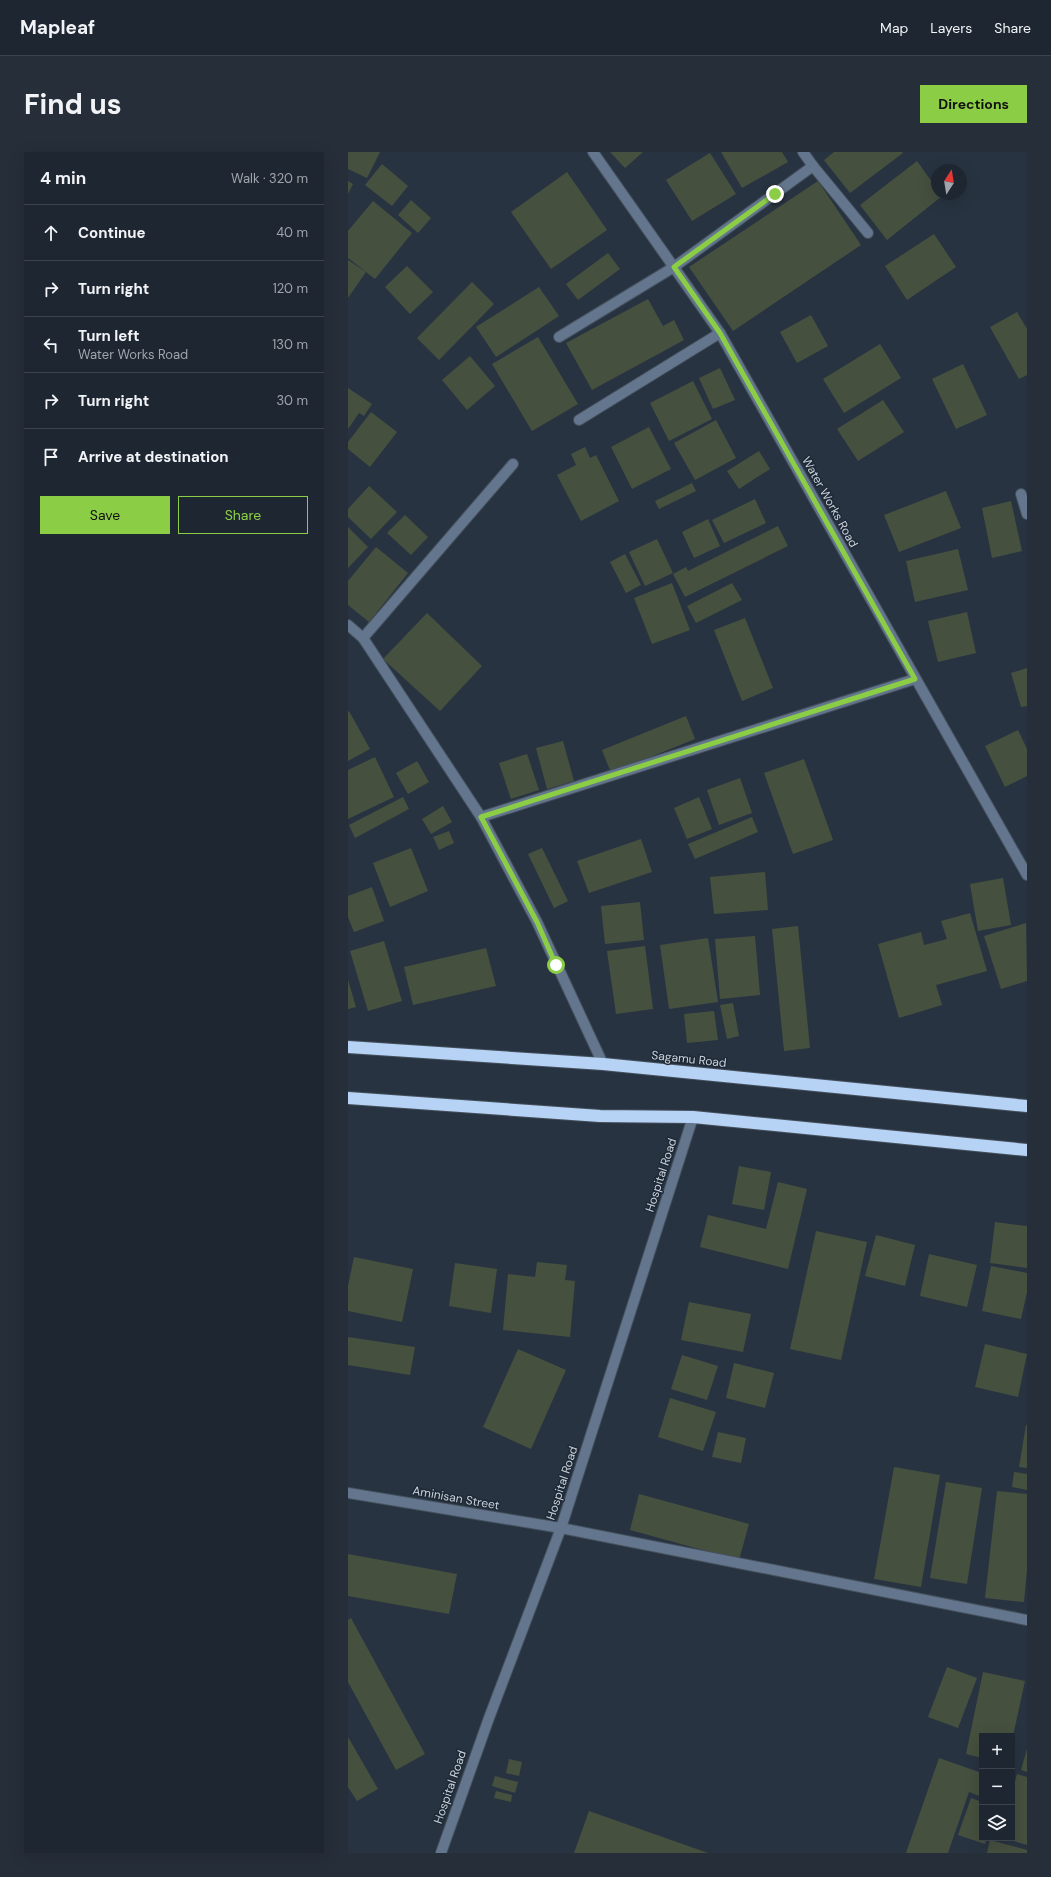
<!DOCTYPE html>
<meta charset="utf-8">
<style>
body{margin:0;font-family:"DM Sans",sans-serif;background:#262e39;color:#f1f3f6}
.controls{position:absolute;right:12px;bottom:12px;display:grid;overflow:hidden;border-radius:0px;box-shadow:0 4px 16px #0002}
.controls button{width:36px;height:36px;display:grid;place-items:center;padding:0;border:0;border-bottom:1px solid #3c434d;background:#1e2631;color:#f1f3f6;font:20px sans-serif}
.compass{position:absolute;left:583px;top:12px;width:36px;height:36px;border-radius:50%;background:#1e2631;box-shadow:0 4px 16px #0002;rotate:12deg}
.stop{position:absolute;width:12px;height:12px;margin:-9px;border:3px solid #8bce46;border-radius:50%;background:#fff}
.stop.end{background:#8bce46;border-color:#fff;box-shadow:0 1px 4px #0008}
.list{margin:0;padding:0;list-style:none}
h2{display:flex;justify-content:space-between;align-items:center;height:52px;margin:0;padding:0 16px;font-size:17px}
h2 small{font-size:13px;font-weight:400;color:#a1a5ab}
.list li{display:grid;grid-template-columns:26px 1fr auto;gap:12px;align-items:center;box-sizing:border-box;height:56px;padding:0 16px;border-top:1px solid #3c434d}
.list b{display:block;font-size:15px;white-space:nowrap}
.list p{margin:0;font-size:13px;white-space:nowrap;color:#a1a5ab}
.list em{font-size:13px;font-style:normal;color:#a1a5ab}
.actions{display:flex;gap:8px;padding:12px 16px}
.actions a{flex:1;padding:9px 0;border:1px solid #8bce46;border-radius:0px;text-align:center;font-size:14px;color:#8bce46}
.actions .main{background:#8bce46;color:#111}
.icon{flex:none;width:22px;height:22px;fill:none;stroke:currentColor;stroke-width:2;stroke-linecap:round;stroke-linejoin:round}
.map{position:relative;flex:none;width:679px;height:1701px;overflow:hidden;border-radius:0px}
header{display:flex;align-items:center;gap:24px;box-sizing:border-box;height:56px;padding:0 20px;background:#1e2631;border-bottom:1px solid #3c434d}
header strong{font-size:19px}
nav{display:flex;gap:22px;margin-inline-start:auto;font-size:14px}
.intro{display:flex;align-items:center;justify-content:space-between;box-sizing:border-box;height:96px;padding:0 24px}
h1{margin:0;font-size:28px}
.button{padding:10px 18px;border-radius:0px;background:#8bce46;color:#111;font-size:14px;font-weight:700}
main{display:flex;gap:24px;padding:0 24px}
aside{flex:1;background:#1e2631;border-radius:0px;box-shadow:0 4px 16px #0002}
.map>svg:first-child{display:block}
</style>
<header>
<strong>Mapleaf</strong>
<nav><a>Map</a><a>Layers</a><a>Share</a></nav>
</header>
<div class="intro"><h1>Find us</h1><a class="button">Directions</a></div>
<main>
<aside>
<h2>4 min<small>Walk · 320 m</small></h2>
<ul class="list">
<li><svg class="icon" aria-label="ahead" viewBox="0 0 24 24"><path d="M12 20V5M6 11l6-6 6 6"/></svg><div><b>Continue</b></div><em>40 m</em></li>
<li><svg class="icon" aria-label="right" viewBox="0 0 24 24"><path d="M7 20v-9h11M14 6l5 5-5 5"/></svg><div><b>Turn right</b></div><em>120 m</em></li>
<li><svg class="icon" aria-label="left" viewBox="0 0 24 24"><path d="M17 20v-9H6M10 6l-5 5 5 5"/></svg><div><b>Turn left</b><p>Water Works Road</p></div><em>130 m</em></li>
<li><svg class="icon" aria-label="right" viewBox="0 0 24 24"><path d="M7 20v-9h11M14 6l5 5-5 5"/></svg><div><b>Turn right</b></div><em>30 m</em></li>
<li><svg class="icon" aria-label="arrive" viewBox="0 0 24 24"><path d="M6 21V4h12l-3 4 3 4H6"/></svg><div><b>Arrive at destination</b></div></li>
</ul>
<div class="actions"><a class="main">Save</a><a>Share</a></div>
</aside>
<div class="map">
<svg width="679" height="1701" viewBox="0 0 679 1701">
<rect width="100%" height="100%" fill="#283341"/>
<g fill="#46503f">
<polygon points="0,0 32,0 19,26 0,17"/>
<polygon points="262,0 295,0 277,16"/>
<polygon points="373,0 434,0 440,10 394,36"/>
<polygon points="486,0 554,0 555,1 502,41 476,8"/>
<polygon points="362,1 388,42 344,69 318,28"/>
<polygon points="569,9 589,37 589,42 594,44 539,88 512,53"/>
<polygon points="34,12 60,34 44,54 17,33"/>
<polygon points="219,20 259,78 203,117 163,60"/>
<polygon points="0,29 5,32 0,42"/>
<polygon points="470,29 513,93 385,179 341,115"/>
<polygon points="63,48 83,66 70,81 50,63"/>
<polygon points="25,49 64,81 27,127 0,106 0,79"/>
<polygon points="586,82 608,115 559,148 537,114"/>
<polygon points="260,101 272,117 230,148 218,132"/>
<polygon points="0,108 18,120 0,146"/>
<polygon points="59,114 85,140 62,162 37,135"/>
<polygon points="124,130 146,152 91,208 69,186"/>
<polygon points="191,135 211,164 148,205 128,175"/>
<polygon points="300,147 315,174 326,168 336,188 244,238 218,191"/>
<polygon points="669,160 679,177 679,223 671,227 642,175"/>
<polygon points="463,163 480,194 449,211 432,180"/>
<polygon points="190,185 230,252 184,279 144,212"/>
<polygon points="532,192 553,226 496,261 475,227"/>
<polygon points="122,204 147,234 119,258 94,228"/>
<polygon points="615,212 639,263 608,277 584,227"/>
<polygon points="372,216 387,248 365,257 351,226"/>
<polygon points="345,229 364,267 321,289 302,251"/>
<polygon points="0,236 24,252 16,264 11,261 0,277"/>
<polygon points="535,248 556,280 510,309 489,277"/>
<polygon points="23,260 49,280 22,315 0,297 0,290"/>
<polygon points="368,268 388,306 347,328 326,291"/>
<polygon points="301,275 323,317 284,337 263,295"/>
<polygon points="237,295 242,306 248,303 271,349 233,369 209,323 228,313 223,302"/>
<polygon points="411,299 422,317 391,337 379,319"/>
<polygon points="344,331 348,339 311,357 307,349"/>
<polygon points="21,334 49,360 23,387 0,365 0,357"/>
<polygon points="598,339 613,376 551,400 536,363"/>
<polygon points="407,347 418,371 376,391 364,368"/>
<polygon points="663,349 674,399 644,406 634,356"/>
<polygon points="57,363 80,385 63,403 39,381"/>
<polygon points="360,367 372,394 346,406 334,380"/>
<polygon points="430,374 440,394 337,445 325,422 338,415 340,419"/>
<polygon points="0,375 20,395 0,416"/>
<polygon points="309,387 325,421 297,434 281,400"/>
<polygon points="28,395 60,421 21,470 0,453 0,429"/>
<polygon points="610,397 620,438 567,450 558,409"/>
<polygon points="277,402 293,433 278,441 262,410"/>
<polygon points="324,431 342,478 304,492 286,446"/>
<polygon points="384,431 394,448 348,471 339,454"/>
<polygon points="619,460 628,501 590,510 580,469"/>
<polygon points="79,461 134,514 92,559 35,507"/>
<polygon points="397,466 425,536 394,549 366,478"/>
<polygon points="679,516 679,554 673,555 663,521"/>
<polygon points="1,559 22,597 0,609 0,560"/>
<polygon points="338,564 347,587 263,621 254,598"/>
<polygon points="670,578 679,597 679,624 657,635 637,594"/>
<polygon points="215,589 226,629 199,637 188,596"/>
<polygon points="179,602 191,638 163,647 151,611"/>
<polygon points="27,605 46,645 0,667 0,618"/>
<polygon points="456,607 485,688 445,702 416,621"/>
<polygon points="69,609 81,630 60,642 48,621"/>
<polygon points="392,626 404,661 371,673 359,638"/>
<polygon points="55,645 61,657 7,686 1,673"/>
<polygon points="351,645 364,677 339,687 326,656"/>
<polygon points="95,654 104,670 83,682 74,667"/>
<polygon points="404,665 410,680 347,707 340,692"/>
<polygon points="101,679 106,691 91,698 85,685"/>
<polygon points="293,687 304,720 241,741 229,709"/>
<polygon points="63,696 80,739 42,755 25,711"/>
<polygon points="194,696 220,749 206,756 180,702"/>
<polygon points="417,720 420,758 366,762 362,725"/>
<polygon points="655,726 663,773 630,779 622,732"/>
<polygon points="24,735 36,769 6,780 0,765 0,744"/>
<polygon points="292,750 296,788 257,792 253,754"/>
<polygon points="622,761 639,819 588,833 594,853 551,866 530,792 573,780 576,793 599,787 593,769"/>
<polygon points="678,771 679,829 653,837 636,784"/>
<polygon points="450,774 462,896 436,899 424,777"/>
<polygon points="407,784 412,843 372,847 367,787"/>
<polygon points="360,786 370,850 321,857 312,793"/>
<polygon points="36,789 54,849 20,859 2,799"/>
<polygon points="297,794 305,857 268,862 259,799"/>
<polygon points="138,796 148,834 65,853 56,815"/>
<polygon points="0,828 8,855 0,857"/>
<polygon points="385,851 391,884 379,887 372,853"/>
<polygon points="366,859 370,888 339,891 336,862"/>
<polygon points="391,1014 423,1020 416,1058 384,1052"/>
<polygon points="430,1030 459,1037 440,1117 352,1095 360,1063 418,1077"/>
<polygon points="647,1070 679,1074 679,1116 642,1111"/>
<polygon points="468,1079 519,1090 493,1208 442,1197"/>
<polygon points="528,1083 567,1093 557,1134 517,1124"/>
<polygon points="581,1102 629,1113 619,1155 572,1144"/>
<polygon points="6,1105 65,1117 54,1170 0,1159 0,1134"/>
<polygon points="189,1110 219,1113 217,1128 227,1129 222,1185 155,1178 160,1122 187,1125"/>
<polygon points="107,1111 149,1117 143,1161 101,1154"/>
<polygon points="643,1114 679,1121 679,1140 673,1167 634,1159"/>
<polygon points="341,1150 403,1162 395,1200 333,1188"/>
<polygon points="0,1185 67,1195 62,1223 0,1213"/>
<polygon points="637,1192 679,1202 670,1245 627,1235"/>
<polygon points="170,1197 218,1218 183,1297 135,1275"/>
<polygon points="334,1203 370,1214 359,1248 323,1237"/>
<polygon points="386,1211 426,1221 417,1256 378,1246"/>
<polygon points="322,1246 368,1260 355,1299 310,1285"/>
<polygon points="678,1273 679,1273 679,1316 671,1315"/>
<polygon points="370,1280 398,1286 393,1311 364,1305"/>
<polygon points="546,1315 592,1323 573,1435 526,1427"/>
<polygon points="666,1320 679,1322 679,1338 664,1335"/>
<polygon points="598,1330 634,1336 619,1432 582,1426"/>
<polygon points="649,1339 679,1342 679,1417 676,1450 637,1446"/>
<polygon points="291,1342 401,1372 391,1408 282,1378"/>
<polygon points="0,1402 109,1422 101,1462 0,1444"/>
<polygon points="3,1466 77,1602 48,1618 0,1530 0,1468"/>
<polygon points="599,1515 629,1526 610,1576 580,1565"/>
<polygon points="635,1520 677,1529 665,1584 634,1584 634,1606 618,1602"/>
<polygon points="0,1585 30,1637 9,1649 0,1635"/>
<polygon points="679,1597 679,1620 673,1618"/>
<polygon points="591,1606 634,1621 634,1645 621,1640 600,1701 558,1701"/>
<polygon points="161,1607 174,1610 171,1624 158,1621"/>
<polygon points="669,1622 679,1625 679,1693 656,1686 664,1686 664,1640"/>
<polygon points="147,1624 170,1630 167,1641 144,1634"/>
<polygon points="148,1639 164,1643 163,1650 146,1646"/>
<polygon points="623,1646 634,1650 634,1686 639,1686 637,1692 610,1683"/>
<polygon points="241,1659 360,1701 226,1701"/>
<polygon points="642,1688 679,1698 679,1701 639,1701"/>
</g>
<g fill="none" stroke-linecap="round" stroke-linejoin="round">
<g stroke="#45505d" stroke-width="12">
<g id="minor">
<polyline points="245,0 372,181 679,723"/>
<polyline points="465,14 520,81"/>
<polyline points="211,185 326,115 465,14 455,0"/>
<polyline points="231,268 372,181"/>
<polyline points="673,342 679,362"/>
<polyline points="0,473 15,486 133,665 189,770 255,912"/>
<polyline points="15,486 165,312"/>
<polyline points="133,665 567,527"/>
<polyline points="0,1341 213,1376 679,1468"/>
<polyline points="93,1701 141,1566 213,1376 345,965"/>
</g>
</g>
<g stroke="#45505d" stroke-width="14">
<g id="highway">
<polyline points="0,895 255,912 679,954"/>
<polyline points="0,946 252,964 345,965 679,998"/>
</g>
</g>
<use href="#minor" stroke="#63768d" stroke-width="10"/>
<use href="#highway" stroke="#b6d2f5" stroke-width="12"/>
</g>
<g fill="none" stroke-linecap="round" stroke-linejoin="round">
<polyline stroke="#8bce46" stroke-width="5" points="208,813 189,770 133,665 567,527 372,181 326,115 427,42"/>
</g>
<g text-anchor="middle" dominant-baseline="central" stroke-width="3" stroke-linejoin="round" paint-order="stroke">
<g font-size="12" fill="#cbd2dc" stroke="#1e2937">
<text transform="translate(482 350) rotate(61)">Water Works Road</text>
<text transform="translate(341 907) rotate(6)">Sagamu Road</text>
<text transform="translate(313 1023) rotate(-72)">Hospital Road</text>
<text transform="translate(214 1331) rotate(-72)">Hospital Road</text>
<text transform="translate(108 1346) rotate(10)">Aminisan Street</text>
<text transform="translate(102 1635) rotate(-71)">Hospital Road</text>
</g>
</g>
</svg>
<div class="controls">
<button>+</button>
<button>−</button>
<button><svg class="icon" aria-label="layers" viewBox="0 0 24 24"><path d="M12 4l9 5-9 5-9-5zM3 14l9 5 9-5"/></svg></button>
</div>
<svg class="compass" viewBox="-18 -18 36 36"><path d="M0-13l5 13h-10z" fill="#e53935"/><path d="M0 13l5-13h-10z" fill="#a1a5ab"/></svg>
<div class="stop" style="left:208px;top:813px"></div>
<div class="stop end" style="left:427px;top:42px"></div>
</div>
</main>
